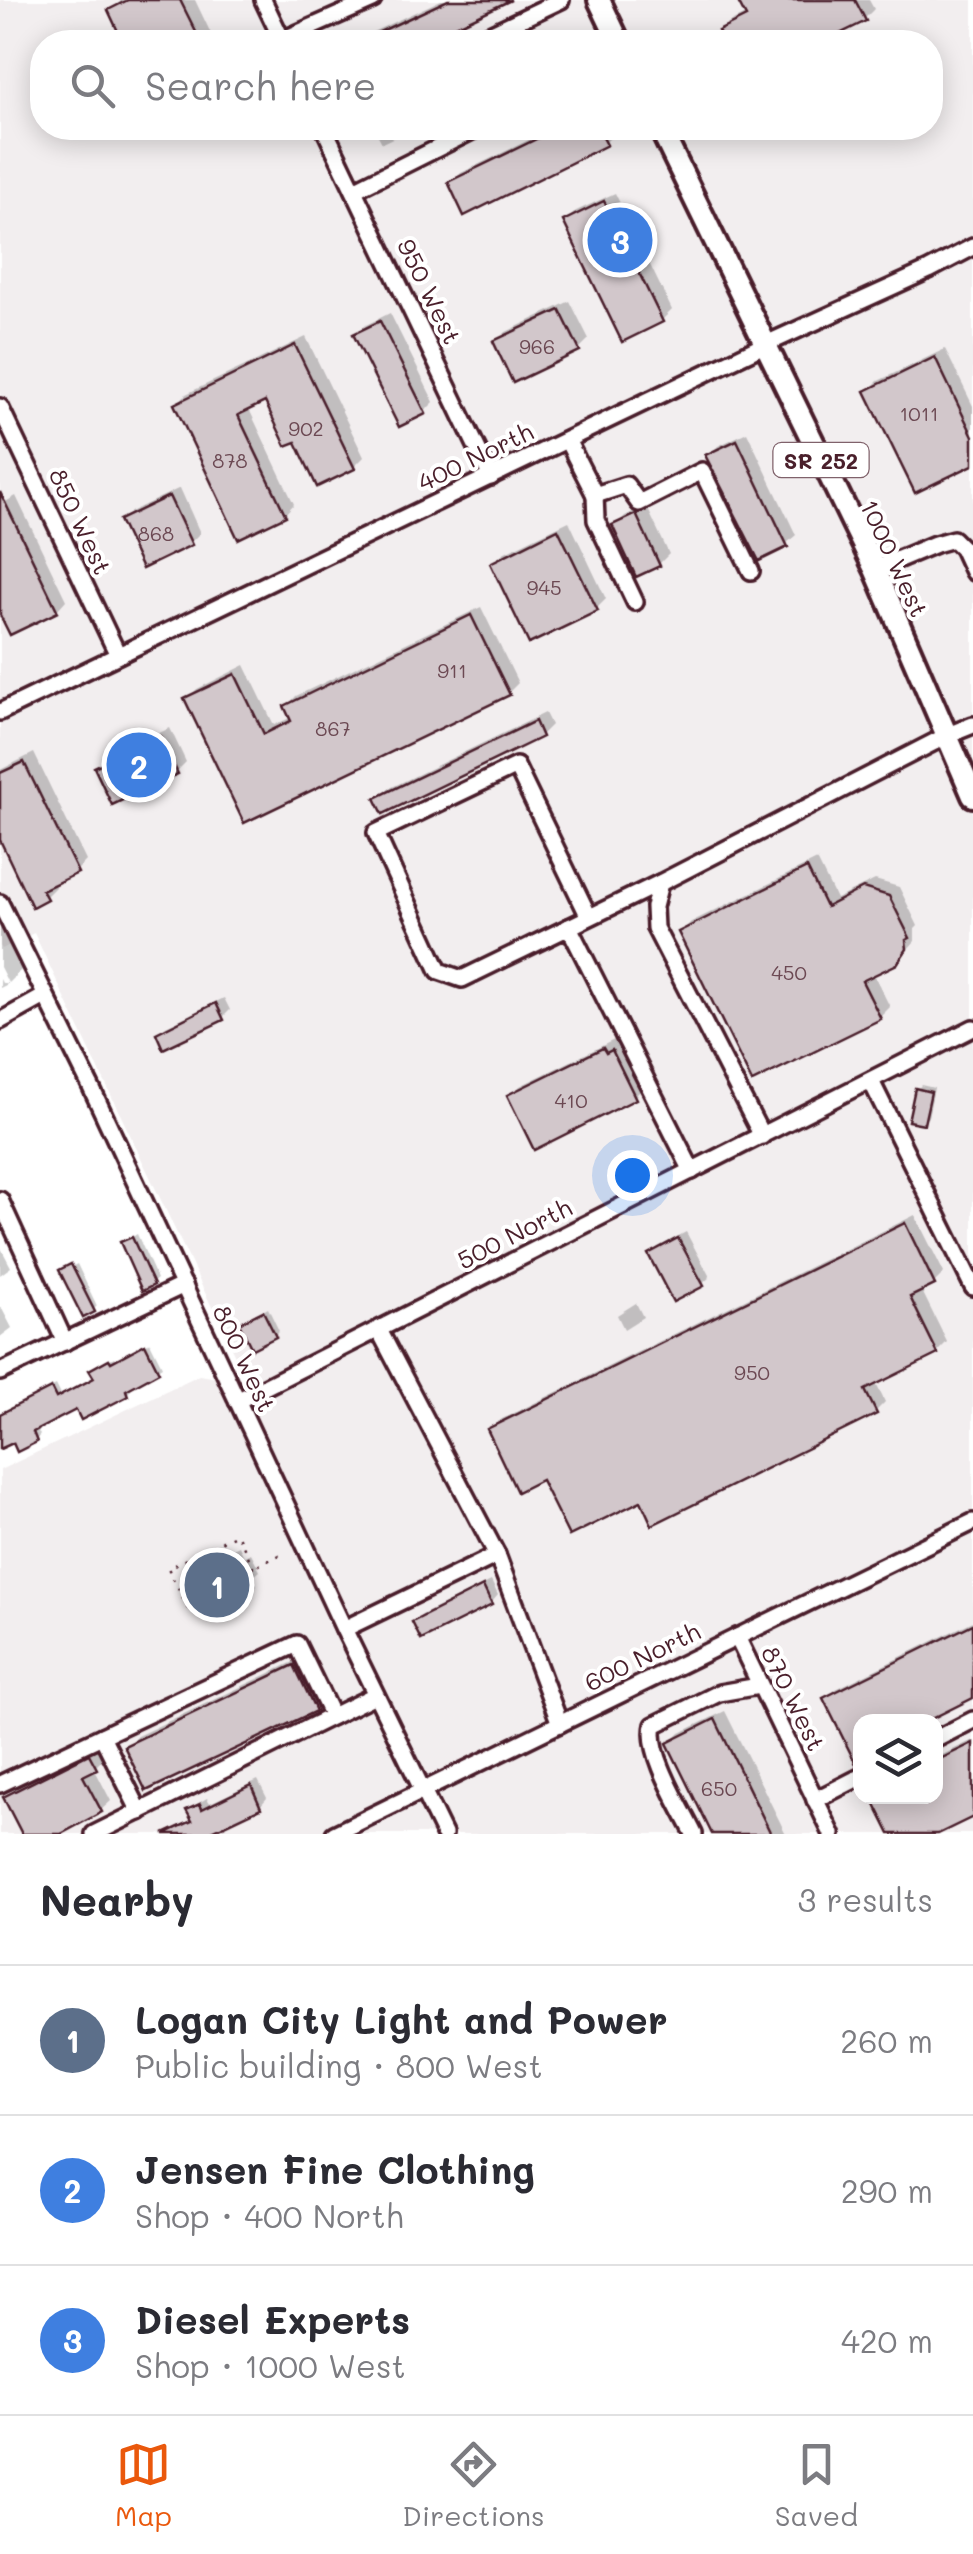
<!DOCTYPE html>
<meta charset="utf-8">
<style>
body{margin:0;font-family:Mali,sans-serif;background:#f7f7f7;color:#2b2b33}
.controls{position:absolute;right:30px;bottom:30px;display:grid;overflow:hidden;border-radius:20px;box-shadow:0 5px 25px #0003}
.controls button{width:90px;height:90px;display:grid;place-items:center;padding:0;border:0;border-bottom:2px solid #e1e1e2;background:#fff;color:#2b2b33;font:50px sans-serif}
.you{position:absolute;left:632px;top:1175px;width:35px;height:35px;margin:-25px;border:8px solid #fff;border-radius:50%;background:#1a73e8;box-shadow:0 0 0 15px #1a73e833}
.badge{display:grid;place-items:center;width:65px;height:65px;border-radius:50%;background:#ea580c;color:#fff;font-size:32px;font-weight:700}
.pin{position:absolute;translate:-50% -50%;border:5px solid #fff;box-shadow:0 2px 10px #0006}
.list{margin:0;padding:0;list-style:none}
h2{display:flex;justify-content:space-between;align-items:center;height:130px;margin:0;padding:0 40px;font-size:42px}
h2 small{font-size:32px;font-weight:400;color:#7c7c81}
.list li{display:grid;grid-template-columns:65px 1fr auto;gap:30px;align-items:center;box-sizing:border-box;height:150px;padding:0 40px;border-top:2px solid #e1e1e2}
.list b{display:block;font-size:38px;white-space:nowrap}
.list p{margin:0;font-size:32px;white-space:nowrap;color:#7c7c81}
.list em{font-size:32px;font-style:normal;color:#7c7c81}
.icon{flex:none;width:55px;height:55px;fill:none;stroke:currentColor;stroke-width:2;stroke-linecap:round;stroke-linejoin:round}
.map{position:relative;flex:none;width:973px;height:1834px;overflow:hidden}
.search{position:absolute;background:#fff;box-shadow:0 5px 25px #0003;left:30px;right:30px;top:30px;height:110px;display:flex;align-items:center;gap:25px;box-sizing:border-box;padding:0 35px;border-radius:40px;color:#7c7c81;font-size:38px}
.sheet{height:580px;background:#fff}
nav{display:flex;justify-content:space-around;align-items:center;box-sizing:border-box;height:140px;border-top:2px solid #e1e1e2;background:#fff;font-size:28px;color:#7c7c81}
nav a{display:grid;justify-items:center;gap:5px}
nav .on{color:#ea580c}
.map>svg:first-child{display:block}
</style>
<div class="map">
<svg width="973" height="1834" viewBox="0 0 973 1834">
<rect width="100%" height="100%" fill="#fff"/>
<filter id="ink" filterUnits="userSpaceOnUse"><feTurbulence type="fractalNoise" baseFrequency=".01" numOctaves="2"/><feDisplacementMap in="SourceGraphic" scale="20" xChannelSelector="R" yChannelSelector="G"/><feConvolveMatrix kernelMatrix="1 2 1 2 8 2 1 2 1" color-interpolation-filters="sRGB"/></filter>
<g filter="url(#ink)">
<path fill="#f2eeef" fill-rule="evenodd" d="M 0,0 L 973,0 L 973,1834 L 0,1834 L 0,1470 L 199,1375 L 248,1383 L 34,933 L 2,949 L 0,946 ZM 42,42 L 930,42 L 930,128 L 42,128 ZM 860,1722 L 936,1722 L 936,1796 L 860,1796 Z"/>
<g fill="#0003">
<polygon points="122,0 195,0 215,42 126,42 111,10"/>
<polygon points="441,0 506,0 416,42 351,42"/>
<polygon points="740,0 869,0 874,9 864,19 817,42 726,42 721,32 731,22 747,14"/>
<polygon points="167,128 191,128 171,137"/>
<polygon points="374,128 414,128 382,143"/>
<polygon points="553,128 612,128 615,133 605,143 451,183 461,173"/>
<polygon points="615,193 672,310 662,320 566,221 576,211"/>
<polygon points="570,301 589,339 579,349 496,342 506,332"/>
<polygon points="390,313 434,402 424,412 356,335 366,325"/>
<polygon points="306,337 364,457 354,467 297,439 266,398 248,407 294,504 285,514 177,404 186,394"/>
<polygon points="945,349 973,406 973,463 868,391 878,381"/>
<polygon points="747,432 796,535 786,544 708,456 718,446"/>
<polygon points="180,488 200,533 190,543 122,520 132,511"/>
<polygon points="16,496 66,600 57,610 0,609 0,505"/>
<polygon points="646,505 669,554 659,564 615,526 625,516"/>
<polygon points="569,521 606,599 596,609 493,563 503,553"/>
<polygon points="481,607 518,683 508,693 245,820 187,699 197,689 245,665 274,725 292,717 287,706 296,696"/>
<polygon points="545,713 551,725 541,735 378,799 388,789"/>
<polygon points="170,728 186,762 176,772 97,767 107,757"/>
<polygon points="34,753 86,861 76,871 54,884 55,887 45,897 0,835 0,770"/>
<polygon points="817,860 836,899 875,880 899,887 918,926 915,929 915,941 907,950 896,961 873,973 890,1007 880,1017 681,932 691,922"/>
<polygon points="0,928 21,970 6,985 0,988 0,979 2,983 8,983 0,967"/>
<polygon points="224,998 230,1010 223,1017 159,1033 166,1026"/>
<polygon points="614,1040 616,1044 622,1042 644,1087 634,1097 510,1096 520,1086"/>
<polygon points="921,1085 934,1088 928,1117 923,1121 917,1090"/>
<polygon points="915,1215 944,1273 934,1283 921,1289 947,1342 937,1352 875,1382 885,1402 875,1412 642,1498 542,1476 490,1430 500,1420"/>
<polygon points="686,1232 710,1277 702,1284 651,1254 658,1247"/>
<polygon points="137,1234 157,1279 152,1283 123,1243"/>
<polygon points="0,1246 11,1267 0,1275"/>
<polygon points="77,1264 97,1306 93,1310 64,1271"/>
<polygon points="636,1303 643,1317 624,1329 617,1315"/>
<polygon points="0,1305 12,1328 0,1337"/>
<polygon points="268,1308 279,1331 275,1335 242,1323"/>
<polygon points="150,1342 162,1366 129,1386 131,1390 127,1394 77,1407 36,1428 40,1435 36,1440 14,1439 0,1446 0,1414 9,1409 19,1428 31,1398 56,1385 61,1395 96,1377 97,1366 114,1357 116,1360"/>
<polygon points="239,1546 244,1557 251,1553 260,1571 253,1577 257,1585 249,1592 190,1584 186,1575 193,1568"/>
<polygon points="491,1581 498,1595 491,1603 422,1636 415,1622 422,1615"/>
<polygon points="973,1621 973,1695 860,1722 860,1751 854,1754 826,1699 836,1689"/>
<polygon points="304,1657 324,1699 314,1709 127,1746 137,1736"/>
<polygon points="725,1711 786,1834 715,1834 670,1743 680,1733"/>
<polygon points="973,1740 973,1814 933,1834 893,1834 936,1796 936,1758"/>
<polygon points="99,1746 105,1757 94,1768 111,1801 101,1810 55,1834 25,1834 6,1798 16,1788"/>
<polygon points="258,1780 267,1798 260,1806 200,1834 182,1834 179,1829 193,1818 189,1811 197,1804 207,1798 210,1803"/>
</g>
<g fill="#d2c7cb" stroke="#4a1f2b" stroke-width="2.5">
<polygon points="128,0 180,0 201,42 123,42 108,10"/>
<polygon points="448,0 511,0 422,42 358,42"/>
<polygon points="737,0 855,0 866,21 823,42 724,42 718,31 746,17"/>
<polygon points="559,128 598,128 607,145 464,216 448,182"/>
<polygon points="604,201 663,322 622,342 563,221"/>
<polygon points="560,310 580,351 513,383 493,341"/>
<polygon points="380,321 426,414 399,427 353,334"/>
<polygon points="295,345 355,469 317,487 296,442 286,446 265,402 238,415 286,516 238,539 174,404"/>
<polygon points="935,357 973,436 973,465 915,493 865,391"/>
<polygon points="737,440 788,547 759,561 705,455"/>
<polygon points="0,492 58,612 10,635 0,615"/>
<polygon points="169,496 192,545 142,569 119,520"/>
<polygon points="636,514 660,566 636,577 612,525"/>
<polygon points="558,529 598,611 529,644 490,563"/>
<polygon points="471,615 510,695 244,823 184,698 235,674 264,734 291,721 284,706"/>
<polygon points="535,721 542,737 383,814 375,798"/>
<polygon points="160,736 178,774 112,805 94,767"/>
<polygon points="24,762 78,873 42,890 47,899 32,907 0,840 0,773"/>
<polygon points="807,868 826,907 863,888 889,896 910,938 906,940 907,949 897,964 862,981 881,1019 752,1082 678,932"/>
<polygon points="216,1003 224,1020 163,1049 156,1033"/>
<polygon points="603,1048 606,1053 612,1050 636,1099 534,1150 507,1095"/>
<polygon points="915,1088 931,1092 924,1124 908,1121"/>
<polygon points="905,1223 935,1285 910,1297 938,1354 865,1390 877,1414 652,1525 641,1501 569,1536 541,1480 517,1492 487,1429"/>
<polygon points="132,1237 154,1285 142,1291 120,1242"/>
<polygon points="678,1238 704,1286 673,1302 648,1254"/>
<polygon points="71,1264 95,1312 83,1318 59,1270"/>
<polygon points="263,1311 276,1337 252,1349 239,1323"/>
<polygon points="145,1344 159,1372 126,1390 128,1396 81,1420 76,1410 33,1432 37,1442 17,1452 13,1443 0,1449 0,1414 51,1388 56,1398 94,1378 89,1370 109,1359 111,1362"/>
<polygon points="231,1551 236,1562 244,1559 254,1580 246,1584 251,1594 203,1617 198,1607 193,1610 183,1588 188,1585 183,1575"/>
<polygon points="483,1586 492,1605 421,1640 412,1622"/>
<polygon points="973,1624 973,1698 925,1722 860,1722 860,1766 857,1766 823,1698"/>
<polygon points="294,1665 316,1711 146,1791 124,1746"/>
<polygon points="715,1719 771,1834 712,1834 667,1743"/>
<polygon points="973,1743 973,1817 938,1834 890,1834 871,1796 936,1796 936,1761"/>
<polygon points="89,1754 97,1769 83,1776 102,1812 61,1834 22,1834 3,1797"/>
<polygon points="251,1785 261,1808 206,1834 164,1834 192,1821 186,1810 200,1804 202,1809"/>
</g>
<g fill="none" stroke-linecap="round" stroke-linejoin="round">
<g stroke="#4a1f2b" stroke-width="22">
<g id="minor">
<polyline points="263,0 283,42"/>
<polyline points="282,40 373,0"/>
<polyline points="473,42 561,0"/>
<polyline points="324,128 491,477"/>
<polyline points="354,190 478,128"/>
<polyline points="0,407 118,655"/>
<polyline points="567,440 595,495 626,485 639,503 702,471 751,571"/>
<polyline points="595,495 596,520 635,602"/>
<polyline points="875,569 935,544 953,539 962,548 973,572"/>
<polyline points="0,712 764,345 929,270 973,247"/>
<polyline points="0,903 90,1085 344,1629 444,1834"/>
<polyline points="589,917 516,766 376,833 439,971 462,979 660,883"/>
<polyline points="569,927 692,1171"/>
<polyline points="0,1021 45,996"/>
<polyline points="871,1081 973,1287"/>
<polyline points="762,1136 655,928 654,907 660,883 948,735 973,725"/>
<polyline points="0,1200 65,1342"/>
<polyline points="379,1330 497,1555 560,1724"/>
<polyline points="0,1372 184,1285"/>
<polyline points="237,1401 973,1028"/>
<polyline points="344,1629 497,1555"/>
<polyline points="737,1637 832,1834"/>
<polyline points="102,1736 140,1812"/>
<polyline points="936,1739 973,1720"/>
<polyline points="0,1784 297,1644 332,1716"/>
<polyline points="815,1800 860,1777"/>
<polyline points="94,1834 375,1695"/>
<polyline points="334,1834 973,1522"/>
<path d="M 694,1834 C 681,1807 647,1753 654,1725 L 719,1693 L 759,1686"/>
</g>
</g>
<g stroke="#4a1f2b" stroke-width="28">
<g id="major">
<polyline points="599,0 619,42"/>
<polyline points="660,128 875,569 973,796"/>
</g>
</g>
<g stroke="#4a1f2b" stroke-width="2.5" stroke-dasharray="2.5 8" stroke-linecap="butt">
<polyline points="249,1570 286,1552"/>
<polyline points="188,1609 168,1568 237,1534 254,1568"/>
</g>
<use href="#minor" stroke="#fff" stroke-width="15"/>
<use href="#major" stroke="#fff" stroke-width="20"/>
</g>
</g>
<g text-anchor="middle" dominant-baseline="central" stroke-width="8" stroke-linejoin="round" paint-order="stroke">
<g font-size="20" fill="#6c4953">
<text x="537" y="346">966</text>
<text x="919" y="413">1011</text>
<text x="306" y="428">902</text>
<text x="230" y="460">878</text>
<text x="156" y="533">868</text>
<text x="544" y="587">945</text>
<text x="452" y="670">911</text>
<text x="333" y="728">867</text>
<text x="789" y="972">450</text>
<text x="571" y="1100">410</text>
<text x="752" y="1372">950</text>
<text x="719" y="1788">650</text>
</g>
<rect fill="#fff" stroke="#80626b" stroke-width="2.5" x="773.5" y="443" width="95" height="34" rx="8"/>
<g font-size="22" font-weight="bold" fill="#4a1f2b">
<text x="821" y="460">SR 252</text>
</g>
<g font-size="25" fill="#4a1f2b" stroke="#fff">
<text transform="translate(430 291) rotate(64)">950 West</text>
<text transform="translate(475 456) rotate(-26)">400 North</text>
<text transform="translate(81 521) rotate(65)">850 West</text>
<text transform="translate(895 558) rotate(65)">1000 West</text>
<text transform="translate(514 1233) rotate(-27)">500 North</text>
<text transform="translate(245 1358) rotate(65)">800 West</text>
<text transform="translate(642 1656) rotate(-26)">600 North</text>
<text transform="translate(794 1698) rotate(64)">870 West</text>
</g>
</g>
</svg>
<div class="controls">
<button><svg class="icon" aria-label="layers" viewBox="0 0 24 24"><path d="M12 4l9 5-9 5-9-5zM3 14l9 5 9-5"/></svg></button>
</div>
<div class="you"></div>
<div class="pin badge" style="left:217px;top:1585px;background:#5c6f8a">1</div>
<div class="pin badge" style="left:139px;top:765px;background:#3f7fe0">2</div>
<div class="pin badge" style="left:620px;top:240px;background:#3f7fe0">3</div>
<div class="search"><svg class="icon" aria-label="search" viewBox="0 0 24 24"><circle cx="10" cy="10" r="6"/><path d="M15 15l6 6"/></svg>Search here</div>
</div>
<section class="sheet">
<h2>Nearby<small>3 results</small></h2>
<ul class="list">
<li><span class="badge" style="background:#5c6f8a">1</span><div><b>Logan City Light and Power</b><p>Public building · 800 West</p></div><em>260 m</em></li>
<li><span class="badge" style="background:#3f7fe0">2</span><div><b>Jensen Fine Clothing</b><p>Shop · 400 North</p></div><em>290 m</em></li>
<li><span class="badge" style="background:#3f7fe0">3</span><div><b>Diesel Experts</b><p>Shop · 1000 West</p></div><em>420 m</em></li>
</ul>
</section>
<nav>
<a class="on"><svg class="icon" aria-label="map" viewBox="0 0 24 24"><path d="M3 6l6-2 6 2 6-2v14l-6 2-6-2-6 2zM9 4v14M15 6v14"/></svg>Map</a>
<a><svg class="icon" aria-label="directions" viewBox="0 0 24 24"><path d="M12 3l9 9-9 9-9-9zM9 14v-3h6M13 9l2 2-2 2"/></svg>Directions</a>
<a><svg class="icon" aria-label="saved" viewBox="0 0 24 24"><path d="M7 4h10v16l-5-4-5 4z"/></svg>Saved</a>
</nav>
